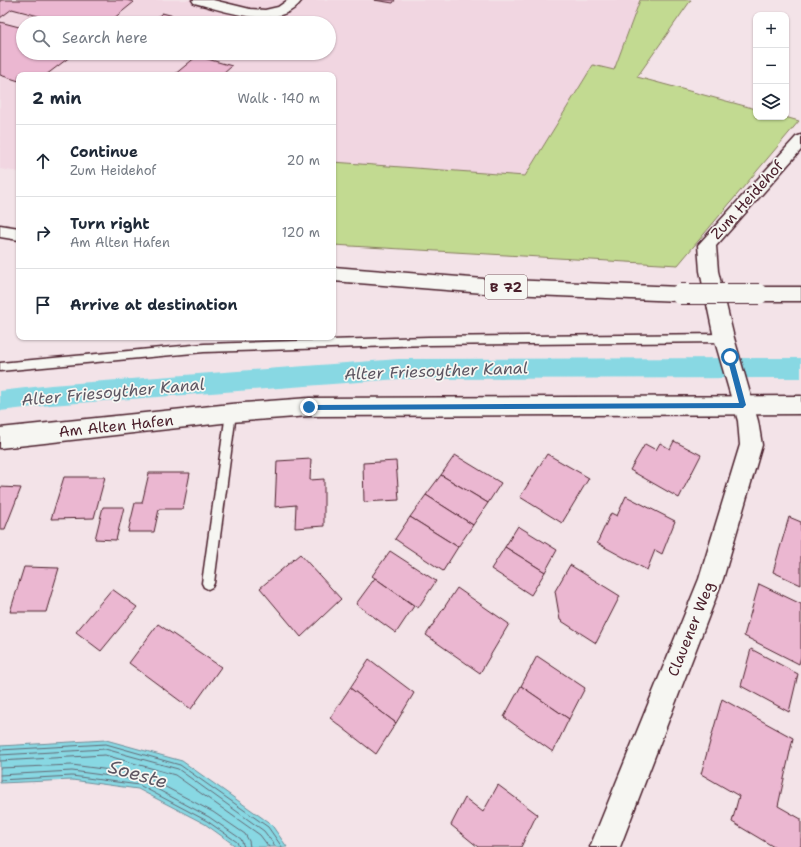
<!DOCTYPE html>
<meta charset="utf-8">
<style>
body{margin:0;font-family:"Shantell Sans",sans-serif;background:#f6f6f7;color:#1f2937}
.controls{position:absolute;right:12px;top:12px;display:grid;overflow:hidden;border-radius:8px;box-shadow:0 1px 3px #0004}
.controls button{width:36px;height:36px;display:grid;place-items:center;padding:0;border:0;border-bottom:1px solid #e0e1e3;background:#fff;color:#1f2937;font:20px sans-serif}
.stop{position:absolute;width:12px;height:12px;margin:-9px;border:3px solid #1f6fb2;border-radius:50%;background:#fff}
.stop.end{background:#1f6fb2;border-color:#fff;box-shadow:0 1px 4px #0008}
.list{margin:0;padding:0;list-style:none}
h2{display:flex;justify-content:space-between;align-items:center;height:52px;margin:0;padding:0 16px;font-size:17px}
h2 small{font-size:13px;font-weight:400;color:#747a83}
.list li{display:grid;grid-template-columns:26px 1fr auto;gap:12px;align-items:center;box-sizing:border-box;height:72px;padding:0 16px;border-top:1px solid #e0e1e3}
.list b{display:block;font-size:15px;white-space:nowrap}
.list p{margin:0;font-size:13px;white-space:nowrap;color:#747a83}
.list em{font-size:13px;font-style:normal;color:#747a83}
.icon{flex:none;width:22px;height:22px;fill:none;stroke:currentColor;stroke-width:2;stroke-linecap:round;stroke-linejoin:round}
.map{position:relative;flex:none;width:801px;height:847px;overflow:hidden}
.search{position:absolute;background:#fff;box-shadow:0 1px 3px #0004;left:16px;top:16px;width:320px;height:44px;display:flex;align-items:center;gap:10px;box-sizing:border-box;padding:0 14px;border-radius:22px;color:#747a83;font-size:15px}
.panel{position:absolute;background:#fff;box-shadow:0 1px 3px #0004;left:16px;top:72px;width:320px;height:268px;border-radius:8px}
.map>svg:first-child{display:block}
</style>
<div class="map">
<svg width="801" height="847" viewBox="0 0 801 847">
<rect width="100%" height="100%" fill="#f3e3e8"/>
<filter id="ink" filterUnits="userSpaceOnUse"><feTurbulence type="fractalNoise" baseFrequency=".025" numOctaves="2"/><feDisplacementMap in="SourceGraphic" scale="8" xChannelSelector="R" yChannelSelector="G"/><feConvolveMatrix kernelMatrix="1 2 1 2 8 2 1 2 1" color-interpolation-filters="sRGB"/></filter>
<g filter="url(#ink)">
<path fill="#f1d6e1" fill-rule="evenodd" d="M 0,0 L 640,0 L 614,70 L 593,65 L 525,177 L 333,162 L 333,75 L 19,75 L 19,172 L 0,169 ZM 23,23 L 329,23 L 329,53 L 23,53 Z"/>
<polygon fill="#c2da91" stroke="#867c5e" points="640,0 691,0 637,77 756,109 756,117 785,117 799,121 678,265 333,245 333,162 525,176 593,65 614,70"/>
<polygon fill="#88d8e3" stroke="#6f8e99" points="106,740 182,761 271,824 287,847 237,847 205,824 138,789 72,780 0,783 0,746"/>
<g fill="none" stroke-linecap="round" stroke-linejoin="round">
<g stroke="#636975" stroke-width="1">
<polyline points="0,750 106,744 180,765 268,827 282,847"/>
<polyline points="0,755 105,749 178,769 264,831 276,847"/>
<polyline points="0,761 105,755 175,775 260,835 269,847"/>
<polyline points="0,768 72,765 141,774 213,812 245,834 249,841 250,847"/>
<polyline points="0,775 72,771 140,780 209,817 241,839 244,847"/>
<polyline points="0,780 72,776 139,785 207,821 237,842 239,847"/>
</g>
<polygon fill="#88d8e3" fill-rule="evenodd" points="801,358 801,378 399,379 51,405 0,411 0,391 51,385 399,359"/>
</g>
<g fill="#ebb7d1" stroke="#4a1f2b">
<polygon points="0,0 126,0 134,2 108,23 65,23 12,9 0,18"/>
<polygon points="374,0 395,0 393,3"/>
<polygon points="162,13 190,20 187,23 151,23"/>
<polygon points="0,22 23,28 23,53 75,53 46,75 19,75 19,81 0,75"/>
<polygon points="197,56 232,66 222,75 174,75"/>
<polygon points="674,441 701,455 679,498 630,470 645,444 656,450 660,443 670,449"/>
<polygon points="547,454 589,478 562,523 520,497"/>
<polygon points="455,455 501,483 488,503 441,475"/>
<polygon points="311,459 310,480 324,479 324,526 295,528 296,505 275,507 277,461"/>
<polygon points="396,461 399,500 364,502 363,463"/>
<polygon points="149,473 190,473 183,509 159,509 154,532 128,532 135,503 142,503"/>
<polygon points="441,475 488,503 473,525 426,495"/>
<polygon points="64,477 105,477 94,518 51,519"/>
<polygon points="0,487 21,488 5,529 0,529"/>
<polygon points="426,495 473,525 458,547 410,517"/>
<polygon points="626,496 675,521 662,554 655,550 647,570 597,543 611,513 617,516"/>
<polygon points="103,507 124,507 116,540 95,539"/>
<polygon points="410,517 458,547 443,571 395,539"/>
<polygon points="789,517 801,522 801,585 773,572"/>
<polygon points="518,526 557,550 545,572 505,547"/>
<polygon points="505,547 545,572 531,595 491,569"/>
<polygon points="390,551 436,581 418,608 372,576"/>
<polygon points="300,554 341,599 301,637 260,588"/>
<polygon points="570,565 620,596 596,643 560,620 555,591"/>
<polygon points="24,567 59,568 46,612 10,612"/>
<polygon points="375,578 414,606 396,633 356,604"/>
<polygon points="759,584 801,604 801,656 799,664 744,636"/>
<polygon points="457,588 509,624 480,673 426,635"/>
<polygon points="112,589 137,607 101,651 76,632"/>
<polygon points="158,624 221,667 191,709 129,663"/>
<polygon points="751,649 798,674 789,712 741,686"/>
<polygon points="537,656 585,688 569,719 521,686"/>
<polygon points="369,659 414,693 396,723 350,688"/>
<polygon points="521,686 569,719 553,752 504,717"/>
<polygon points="350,688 396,723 376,754 330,718"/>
<polygon points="722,699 793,738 778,806 801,819 801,847 774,847 732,822 739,796 701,774"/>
<polygon points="498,785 537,814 521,847 478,847 451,825 465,798 483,812"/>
</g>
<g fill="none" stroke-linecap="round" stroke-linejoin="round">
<g stroke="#4a1f2b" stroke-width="3">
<g id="lane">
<polygon points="724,334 729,338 724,342 428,345 204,352 0,371 0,363 204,344 428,337"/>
<polygon points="231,409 235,410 236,413 214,583 212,587 208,589 204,587 202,583 226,413 227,410"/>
</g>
</g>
<g stroke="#4a1f2b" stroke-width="3">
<g id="street">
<path d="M 192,0 L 213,0 L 250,9 L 265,10 L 278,7 L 288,0 L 302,0 C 279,33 224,10 194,3 Z"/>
<polygon points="801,135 801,150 716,246 718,271 734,338 758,421 762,445 723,579 620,847 590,847 699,579 740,445 738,421 714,338 700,271 698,245 796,137"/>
</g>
</g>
<g stroke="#4a1f2b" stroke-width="3">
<polygon id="secondary" points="801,396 801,414 309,416 231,422 0,448 0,428 231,404 309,398"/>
</g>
<g stroke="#4a1f2b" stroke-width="3">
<g id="highway">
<polygon points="0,225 19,228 19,240 0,237"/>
<polygon points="333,267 484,279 680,287 687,289 690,294 687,299 680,301 484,293 333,281"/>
<polygon points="759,287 801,287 801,301 759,301 752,299 749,294 752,289"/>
</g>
</g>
<use href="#lane" fill="#f6f6f2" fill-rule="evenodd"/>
<use href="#street" fill="#f6f6f2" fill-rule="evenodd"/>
<use href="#secondary" fill="#f6f6f2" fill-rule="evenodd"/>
<use href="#highway" fill="#f6f6f2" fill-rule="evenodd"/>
<g stroke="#4a1f2b" stroke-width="22" stroke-linecap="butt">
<polyline id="highway-bridge" points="680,294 759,294"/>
</g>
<use href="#highway-bridge" stroke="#f6f6f2" stroke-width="20"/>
</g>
</g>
<polygon fill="#1f6fb2" points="730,354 733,357 746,405 743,408 309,410 305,407 309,405 739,403 727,357"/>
<g text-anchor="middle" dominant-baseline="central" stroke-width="3.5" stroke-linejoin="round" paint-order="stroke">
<rect fill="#f6f6f2" stroke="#7e6067" stroke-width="1" x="485" y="275" width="42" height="24" rx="3"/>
<g font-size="14" font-weight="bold" fill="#4a1f2b">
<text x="506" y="287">B 72</text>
</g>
<g font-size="15" fill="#4a1f2b" stroke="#f6f6f2">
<text transform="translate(747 200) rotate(-48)">Zum Heidehof</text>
<text transform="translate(116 426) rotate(-6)">Am Alten Hafen</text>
<text transform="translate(691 629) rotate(-68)">Clauener Weg</text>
</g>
<g font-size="16" font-style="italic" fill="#5d5662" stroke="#f6f6f2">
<text transform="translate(436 371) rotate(-2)">Alter Friesoyther Kanal</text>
<text transform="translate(113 392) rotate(-5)">Alter Friesoyther Kanal</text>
</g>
<g font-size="19" font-style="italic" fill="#5d5662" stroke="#f6f6f2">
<text transform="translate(138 774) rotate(16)">Soeste</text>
</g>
</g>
</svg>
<div class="controls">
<button>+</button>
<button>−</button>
<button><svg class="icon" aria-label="layers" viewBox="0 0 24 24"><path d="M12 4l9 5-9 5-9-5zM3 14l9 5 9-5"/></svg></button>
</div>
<div class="stop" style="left:730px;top:357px"></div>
<div class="stop end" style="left:309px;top:407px"></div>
<div class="search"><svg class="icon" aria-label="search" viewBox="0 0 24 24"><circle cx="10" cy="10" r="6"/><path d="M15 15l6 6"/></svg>Search here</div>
<section class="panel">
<h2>2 min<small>Walk · 140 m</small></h2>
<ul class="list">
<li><svg class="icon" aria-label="ahead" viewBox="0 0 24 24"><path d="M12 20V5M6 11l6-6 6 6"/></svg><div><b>Continue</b><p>Zum Heidehof</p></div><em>20 m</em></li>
<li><svg class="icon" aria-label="right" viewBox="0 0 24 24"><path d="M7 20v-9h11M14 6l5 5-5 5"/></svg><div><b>Turn right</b><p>Am Alten Hafen</p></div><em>120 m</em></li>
<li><svg class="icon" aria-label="arrive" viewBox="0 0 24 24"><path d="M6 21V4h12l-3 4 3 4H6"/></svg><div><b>Arrive at destination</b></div></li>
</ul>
</section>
</div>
